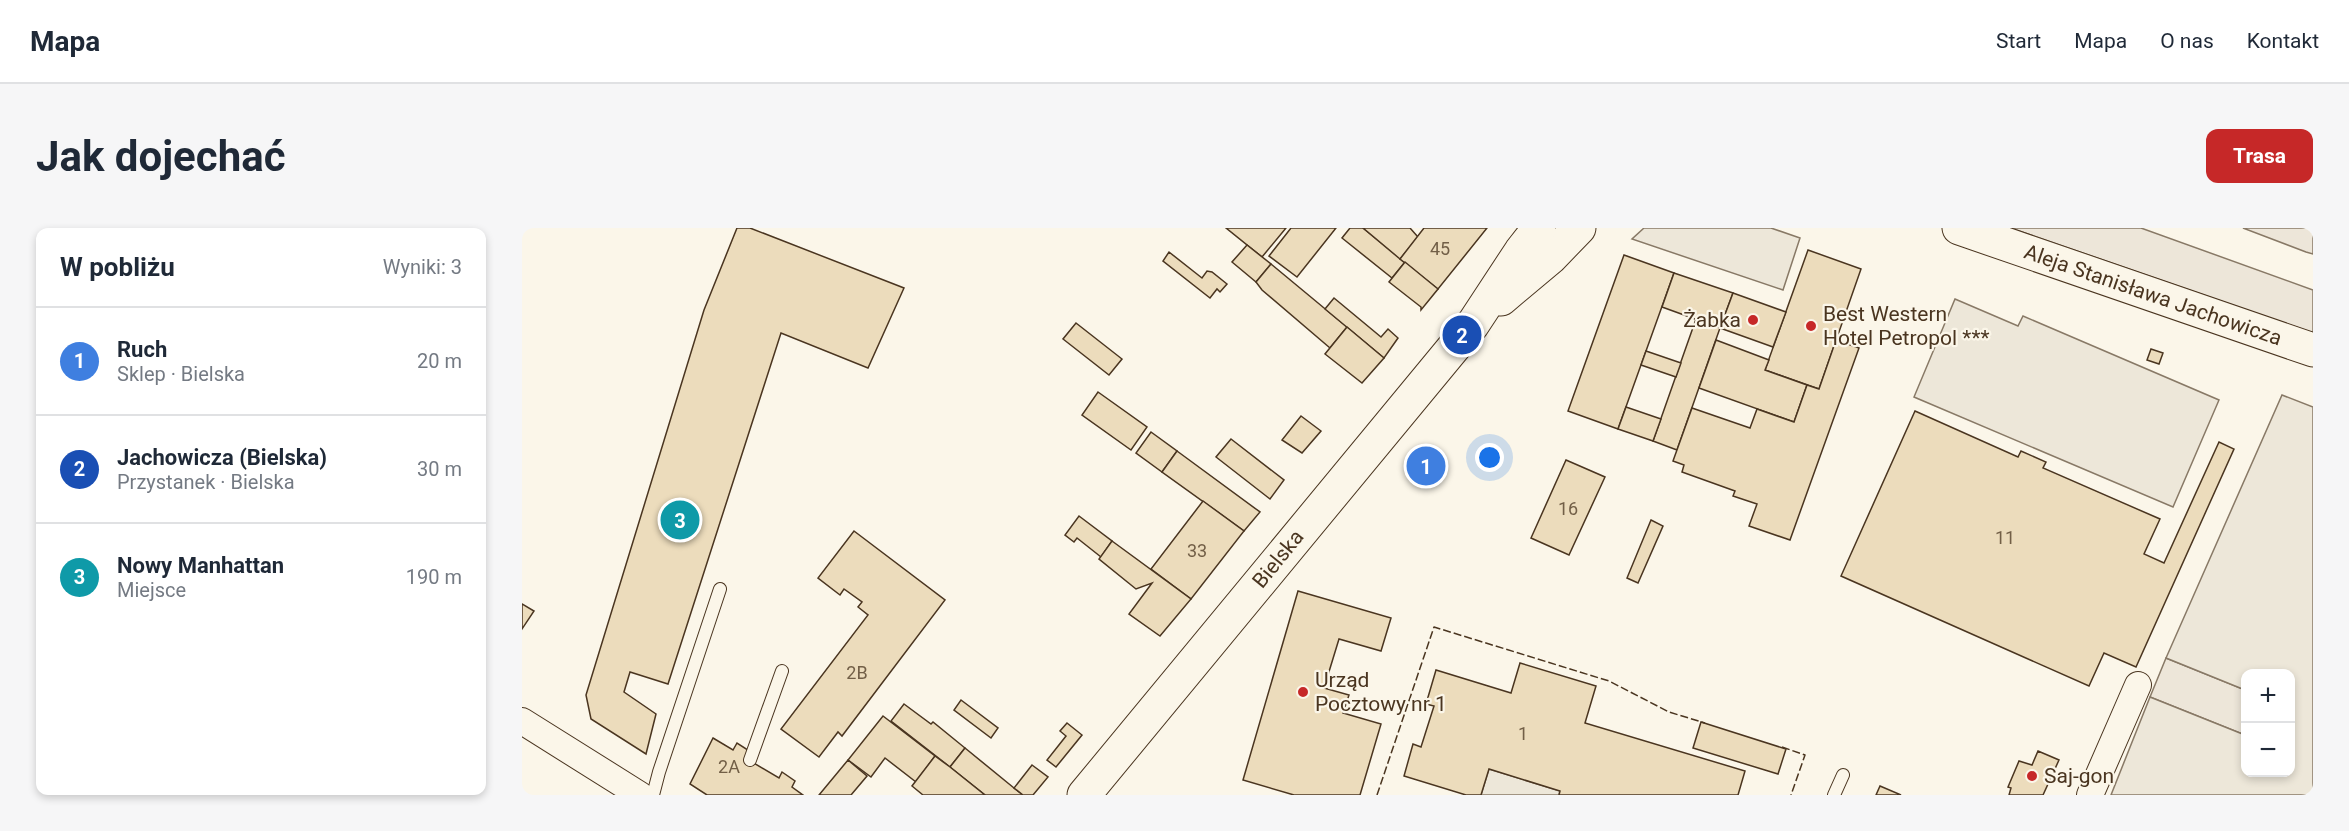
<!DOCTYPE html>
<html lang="pl">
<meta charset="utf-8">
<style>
body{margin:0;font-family:Roboto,sans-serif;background:#f6f6f7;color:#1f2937}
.controls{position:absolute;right:18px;bottom:18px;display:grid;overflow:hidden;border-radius:12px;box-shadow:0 3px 9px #0003}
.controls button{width:54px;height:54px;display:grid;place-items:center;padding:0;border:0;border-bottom:2px solid #e0e1e3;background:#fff;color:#1f2937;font:30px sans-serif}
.you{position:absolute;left:968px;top:230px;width:21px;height:21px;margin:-15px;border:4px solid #fff;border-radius:50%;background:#1a73e8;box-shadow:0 0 0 9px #1a73e833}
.badge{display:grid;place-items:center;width:39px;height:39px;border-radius:50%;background:#c62828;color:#fff;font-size:20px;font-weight:700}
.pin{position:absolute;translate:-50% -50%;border:3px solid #fff;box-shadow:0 2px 6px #0006}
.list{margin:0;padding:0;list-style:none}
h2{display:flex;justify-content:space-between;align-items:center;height:78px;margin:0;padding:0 24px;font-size:26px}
h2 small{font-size:20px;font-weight:400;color:#747a83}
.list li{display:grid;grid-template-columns:39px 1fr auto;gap:18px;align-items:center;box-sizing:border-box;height:108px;padding:0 24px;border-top:2px solid #e0e1e3}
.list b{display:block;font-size:22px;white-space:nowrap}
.list p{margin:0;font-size:20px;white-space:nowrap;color:#747a83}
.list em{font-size:20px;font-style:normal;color:#747a83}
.map{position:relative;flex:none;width:1791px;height:567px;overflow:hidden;border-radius:12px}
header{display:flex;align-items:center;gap:36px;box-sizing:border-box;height:84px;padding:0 30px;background:#fff;border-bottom:2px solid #e0e1e3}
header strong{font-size:28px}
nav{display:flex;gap:33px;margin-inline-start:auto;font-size:21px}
.intro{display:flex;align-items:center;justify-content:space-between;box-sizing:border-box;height:144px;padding:0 36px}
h1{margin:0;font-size:42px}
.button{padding:15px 27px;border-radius:12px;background:#c62828;color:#fff;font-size:21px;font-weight:700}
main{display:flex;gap:36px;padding:0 36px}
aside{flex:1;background:#fff;border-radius:12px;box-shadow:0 3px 9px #0003}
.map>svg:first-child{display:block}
</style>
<header>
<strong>Mapa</strong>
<nav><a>Start</a><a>Mapa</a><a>O nas</a><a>Kontakt</a></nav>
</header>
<div class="intro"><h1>Jak dojechać</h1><a class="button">Trasa</a></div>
<main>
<aside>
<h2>W pobliżu<small>Wyniki: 3</small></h2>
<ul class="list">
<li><span class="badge" style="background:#3f7fe0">1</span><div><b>Ruch</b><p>Sklep · Bielska</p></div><em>20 m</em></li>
<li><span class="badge" style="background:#1a4fb4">2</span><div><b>Jachowicza (Bielska)</b><p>Przystanek · Bielska</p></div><em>30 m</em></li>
<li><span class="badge" style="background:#0f9aa8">3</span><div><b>Nowy Manhattan</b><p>Miejsce</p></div><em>190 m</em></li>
</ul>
</aside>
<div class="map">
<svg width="1791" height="567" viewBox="0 0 1791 567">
<rect width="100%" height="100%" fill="#fbf6e9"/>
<g fill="#ede6d9" stroke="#887966" stroke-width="1.5">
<polygon points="1489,0 1619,0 1791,62 1791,105"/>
<polygon points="1721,0 1791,0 1791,26 1784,24"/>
<polygon points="1644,430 1723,462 1723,507 1628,469"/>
</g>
<g fill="#ede7d9" stroke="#887966" stroke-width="1.5">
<polygon points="1122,0 1249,0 1278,10 1261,62 1110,11"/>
<polygon points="1433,71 1496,98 1501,88 1697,172 1651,279 1392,169"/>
<polygon points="1760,167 1791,179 1791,567 1589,567 1628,469 1723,507 1724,544 1768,544 1768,446 1724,446 1723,462 1644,430"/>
<polygon points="967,541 1038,563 1037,567 959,567"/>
</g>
<g fill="#ecdcbc" stroke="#4a3520" stroke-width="1.5">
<polygon points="215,0 228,0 382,60 346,140 259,105 146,456 108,444 102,464 134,486 124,526 69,491 64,467 182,82"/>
<polygon points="704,0 764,0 740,29"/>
<polygon points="769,0 814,0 775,49 747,28"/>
<polygon points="828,0 841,0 883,34 870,50 820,10"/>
<polygon points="841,0 888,0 896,9 878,31"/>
<polygon points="902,0 965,0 916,61 878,31"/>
<polygon points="725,17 749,36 734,54 710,34"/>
<polygon points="1286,22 1339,41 1297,161 1243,142"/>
<polygon points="647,24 680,50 685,43 690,44 705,56 698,64 695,61 688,70 641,33"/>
<polygon points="1102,27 1152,45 1096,201 1046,183"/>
<polygon points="883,34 916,61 899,82 899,79 867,54"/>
<polygon points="749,36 825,99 808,120 740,62 734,54"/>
<polygon points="1152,45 1211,65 1198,100 1140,79"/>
<polygon points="1211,65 1264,84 1251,119 1198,100"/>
<polygon points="812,70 859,109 866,101 876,110 862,130 803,81"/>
<polygon points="1174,91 1198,100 1155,222 1131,213"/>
<polygon points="554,95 600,131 587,147 541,111"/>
<polygon points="825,99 862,130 840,155 803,126"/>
<polygon points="1194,112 1247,132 1243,142 1285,157 1272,194 1177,160"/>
<polygon points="1314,112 1337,120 1268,312 1227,298 1235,276 1211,268 1213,263 1160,244 1162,237 1151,233 1170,180 1228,200 1235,181 1272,194 1285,157 1297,161"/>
<polygon points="1629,121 1641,125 1637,136 1625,132"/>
<polygon points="1124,123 1159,135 1154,149 1119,137"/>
<polygon points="576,164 625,199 609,222 560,187"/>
<polygon points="1104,179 1139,191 1131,213 1096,201"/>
<polygon points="1393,183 1496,229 1499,223 1524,234 1521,240 1638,291 1622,326 1642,335 1697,214 1712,221 1614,439 1582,425 1567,458 1319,348"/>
<polygon points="779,188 799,203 780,225 760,212"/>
<polygon points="629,204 655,223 640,244 614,225"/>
<polygon points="709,211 762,252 748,271 694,229"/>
<polygon points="655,223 738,284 722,303 640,244"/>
<polygon points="905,228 914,235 903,248 894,241"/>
<polygon points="1044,232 1083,249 1047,327 1009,310"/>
<polygon points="681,273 722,303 669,371 629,341"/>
<polygon points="557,288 590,313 579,329 555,310 552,314 543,307"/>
<polygon points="1129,292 1141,298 1116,355 1105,350"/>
<polygon points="332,303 423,372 320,508 316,504 297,529 259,501 346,387 336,379 340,374 322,361 318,367 296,350"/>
<polygon points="590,313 669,371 638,408 607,386 630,355 614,361 577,331"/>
<polygon points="776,363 869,390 859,423 817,411 802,460 827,467 821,485 859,496 838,567 772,567 721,552"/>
<polygon points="0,376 12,383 0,401"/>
<polygon points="998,435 1074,458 1063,495 1223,543 1216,567 1037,567 1038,563 967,541 959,567 944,567 882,548 891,516 899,519 912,478 904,476 914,442 989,465"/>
<polygon points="439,472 476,500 469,510 432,482"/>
<polygon points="382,476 409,496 411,494 443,520 428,539 369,493"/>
<polygon points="361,488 413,528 394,554 363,530 349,549 326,532"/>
<polygon points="1179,494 1264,521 1256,546 1171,520"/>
<polygon points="545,495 560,507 534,539 525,532 544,508 538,503"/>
<polygon points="191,510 211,522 215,515 229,524 225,531 257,550 260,544 273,553 270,559 281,567 185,567 168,556"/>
<polygon points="443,520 492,560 501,567 463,567 428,539"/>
<polygon points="1516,523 1537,532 1521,567 1487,567 1489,560 1486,559 1497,533 1510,537"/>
<polygon points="413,528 428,539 463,567 401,567 390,558"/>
<polygon points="326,532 345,548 329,567 297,567"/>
<polygon points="510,537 526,549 511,567 501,567 492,560"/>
<polygon points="1358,558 1379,567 1354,567"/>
</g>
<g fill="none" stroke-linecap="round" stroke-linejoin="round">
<g stroke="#4a3520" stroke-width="14">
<g id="lane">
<polyline points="228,532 260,443"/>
<polyline points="131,567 137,544 198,361"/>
<polyline points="1312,567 1321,547"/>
</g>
</g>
<g stroke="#4a3520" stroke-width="28">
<g id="street">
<polyline points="0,493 118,567"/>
<polyline points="1568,567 1616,457"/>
</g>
</g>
<g stroke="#4a3520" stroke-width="35">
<g id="secondary">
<polyline points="1437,0 1791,122"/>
<polyline points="979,71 1029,29 1057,0"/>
<polyline points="562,567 951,96 999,23 1017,0"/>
</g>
</g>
<use href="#lane" stroke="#fbf6e9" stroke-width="12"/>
<use href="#street" stroke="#fbf6e9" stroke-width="26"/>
<use href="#secondary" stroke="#fbf6e9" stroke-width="33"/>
<g stroke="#4a3520" stroke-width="1.5" stroke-dasharray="8 3" stroke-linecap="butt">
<polyline points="1260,519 1283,527 1269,567"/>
<polyline points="855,567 912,399 1087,453 1147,484 1183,495"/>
</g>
</g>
<g fill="#c62828" stroke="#fbf6e9" stroke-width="2">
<circle cx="1231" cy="92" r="6"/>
<circle cx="1289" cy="98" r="6"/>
<circle cx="781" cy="464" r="6"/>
<circle cx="1510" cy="548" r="6"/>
</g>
<g text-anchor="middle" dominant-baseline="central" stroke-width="4.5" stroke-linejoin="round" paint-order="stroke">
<g font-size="18" fill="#725f47">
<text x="918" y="20">45</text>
<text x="1046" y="280">16</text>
<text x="1483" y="309">11</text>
<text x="675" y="322">33</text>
<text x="335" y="444">2B</text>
<text x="1001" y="505">1</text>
<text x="207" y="538">2A</text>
</g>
<g font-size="21" fill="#4a3520" stroke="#fbf6e9">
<text transform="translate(1631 67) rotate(19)">Aleja Stanisława Jachowicza</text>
<text transform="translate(756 331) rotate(-51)">Bielska</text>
</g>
<g font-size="21" fill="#4a3520" stroke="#fbf6e9" text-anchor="start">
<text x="1301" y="86">Best Western<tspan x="1301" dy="24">Hotel Petropol ***</tspan></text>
<text x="1219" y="92" text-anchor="end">Żabka</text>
<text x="793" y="452">Urząd<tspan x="793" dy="24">Pocztowy nr 1</tspan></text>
<text x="1522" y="548">Saj-gon</text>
</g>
</g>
</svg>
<div class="controls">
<button>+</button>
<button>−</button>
</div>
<div class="you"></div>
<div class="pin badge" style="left:904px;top:238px;background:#3f7fe0">1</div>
<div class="pin badge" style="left:940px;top:107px;background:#1a4fb4">2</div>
<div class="pin badge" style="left:158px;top:292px;background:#0f9aa8">3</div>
</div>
</main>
